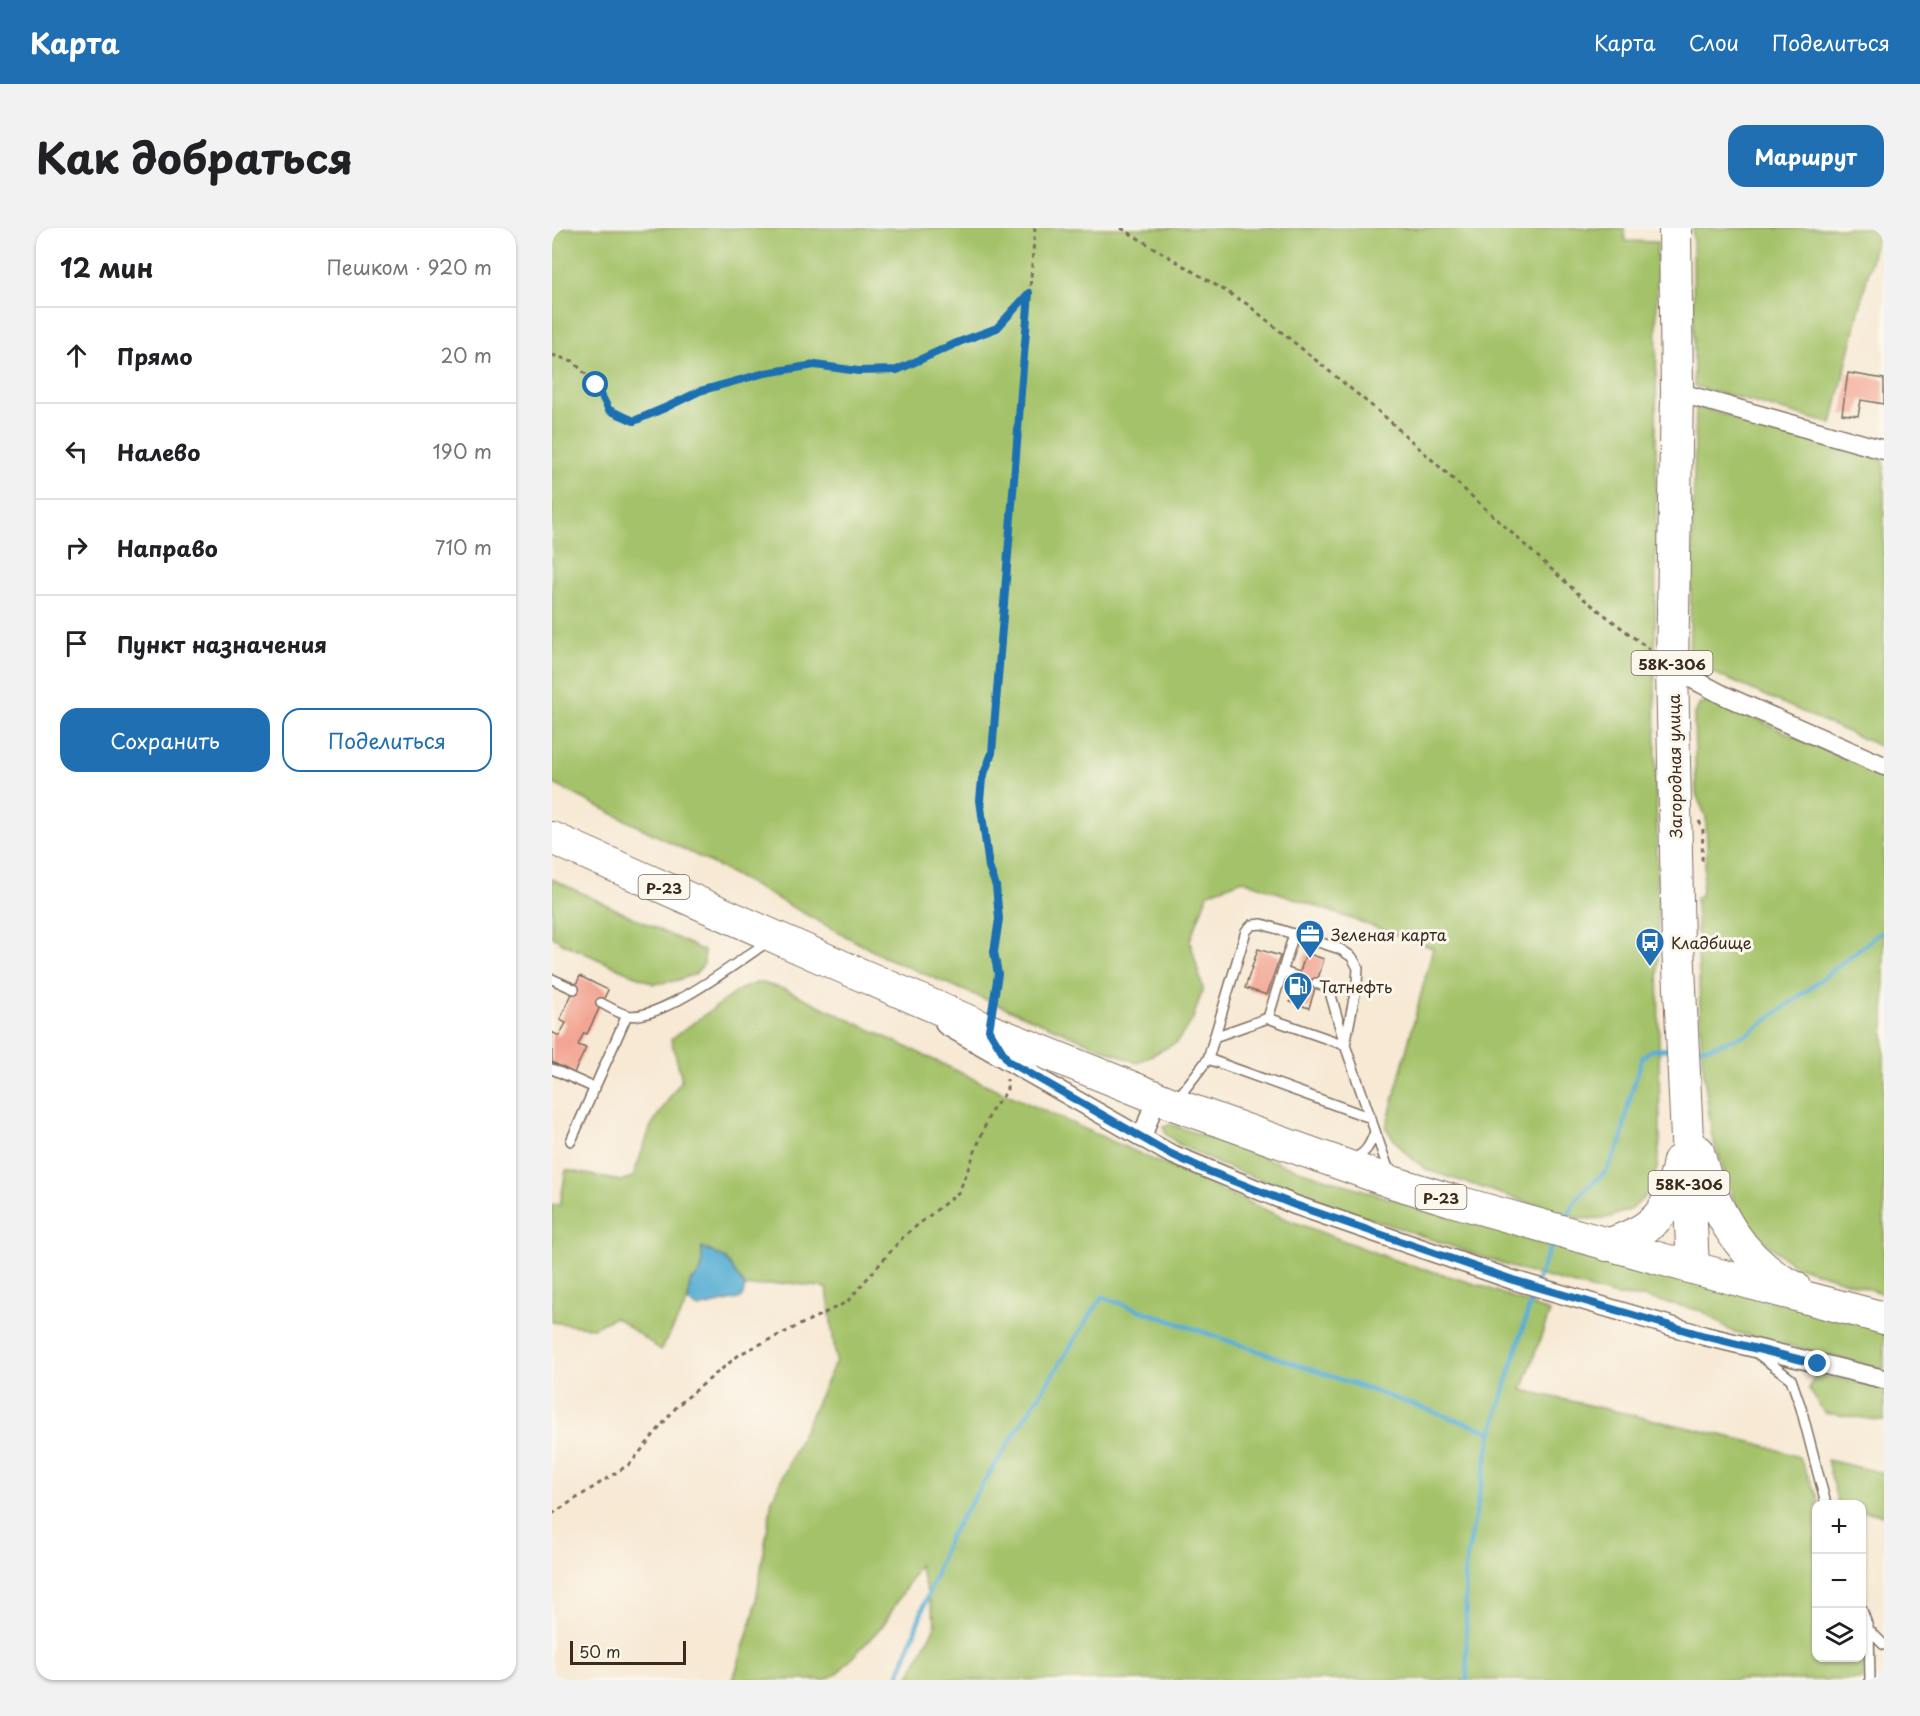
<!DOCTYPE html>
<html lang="ru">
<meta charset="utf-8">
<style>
body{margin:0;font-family:"Playpen Sans",sans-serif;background:#f2f2f2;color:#202124}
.controls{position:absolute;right:18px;bottom:18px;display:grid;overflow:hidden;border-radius:12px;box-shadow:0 2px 4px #0004}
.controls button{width:54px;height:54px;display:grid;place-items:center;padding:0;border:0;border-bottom:2px solid #e0e0e0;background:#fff;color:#202124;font:30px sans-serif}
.scale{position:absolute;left:18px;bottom:15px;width:116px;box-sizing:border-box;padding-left:6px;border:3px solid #3b2a1e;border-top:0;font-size:16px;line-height:21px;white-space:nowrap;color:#3b2a1e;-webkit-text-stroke:4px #fbf7ec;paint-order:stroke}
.stop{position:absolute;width:18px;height:18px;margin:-14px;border:4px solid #1f6fb2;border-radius:50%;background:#fff}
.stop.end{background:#1f6fb2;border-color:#fff;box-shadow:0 2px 6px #0008}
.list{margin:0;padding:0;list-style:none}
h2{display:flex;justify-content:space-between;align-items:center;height:78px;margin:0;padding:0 24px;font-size:26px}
h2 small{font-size:20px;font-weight:400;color:#757577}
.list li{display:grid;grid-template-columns:39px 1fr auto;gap:18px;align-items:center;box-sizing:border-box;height:96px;padding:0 24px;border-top:2px solid #e0e0e0}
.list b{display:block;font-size:22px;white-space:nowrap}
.list em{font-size:20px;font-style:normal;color:#757577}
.actions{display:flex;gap:12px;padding:18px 24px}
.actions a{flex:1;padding:14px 0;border:2px solid #1f6fb2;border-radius:18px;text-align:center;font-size:21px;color:#1f6fb2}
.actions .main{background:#1f6fb2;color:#fff}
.icon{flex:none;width:33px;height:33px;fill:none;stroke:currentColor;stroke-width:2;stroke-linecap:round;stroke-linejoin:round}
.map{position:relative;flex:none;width:1332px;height:1452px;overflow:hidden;border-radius:18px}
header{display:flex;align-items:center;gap:36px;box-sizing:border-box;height:84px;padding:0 30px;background:#1f6fb2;color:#fff}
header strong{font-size:28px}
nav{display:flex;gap:33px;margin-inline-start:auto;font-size:21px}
.intro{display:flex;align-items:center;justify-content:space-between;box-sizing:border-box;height:144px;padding:0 36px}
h1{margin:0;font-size:42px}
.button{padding:15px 27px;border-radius:18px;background:#1f6fb2;color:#fff;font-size:21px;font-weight:700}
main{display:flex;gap:36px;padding:0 36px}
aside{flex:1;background:#fff;border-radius:18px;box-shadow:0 2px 4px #0004}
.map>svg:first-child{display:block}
</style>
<header>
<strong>Карта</strong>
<nav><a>Карта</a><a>Слои</a><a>Поделиться</a></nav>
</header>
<div class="intro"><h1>Как добраться</h1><a class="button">Маршрут</a></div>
<main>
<aside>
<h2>12 мин<small>Пешком · 920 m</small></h2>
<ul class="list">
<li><svg class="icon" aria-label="ahead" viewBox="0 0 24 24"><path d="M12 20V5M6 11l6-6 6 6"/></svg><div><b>Прямо</b></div><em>20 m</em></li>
<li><svg class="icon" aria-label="left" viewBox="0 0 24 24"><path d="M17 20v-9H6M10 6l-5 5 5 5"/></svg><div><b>Налево</b></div><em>190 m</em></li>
<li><svg class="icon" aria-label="right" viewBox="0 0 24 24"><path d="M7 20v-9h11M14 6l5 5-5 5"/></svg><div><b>Направо</b></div><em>710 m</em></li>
<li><svg class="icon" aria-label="arrive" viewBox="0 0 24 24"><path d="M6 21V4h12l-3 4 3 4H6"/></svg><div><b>Пункт назначения</b></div></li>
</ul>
<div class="actions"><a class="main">Сохранить</a><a>Поделиться</a></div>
</aside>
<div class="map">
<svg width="1332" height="1452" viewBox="0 0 1332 1452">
<rect width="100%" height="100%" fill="#fbf7ec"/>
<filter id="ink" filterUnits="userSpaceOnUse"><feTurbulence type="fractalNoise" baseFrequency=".0167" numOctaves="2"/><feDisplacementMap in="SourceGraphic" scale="12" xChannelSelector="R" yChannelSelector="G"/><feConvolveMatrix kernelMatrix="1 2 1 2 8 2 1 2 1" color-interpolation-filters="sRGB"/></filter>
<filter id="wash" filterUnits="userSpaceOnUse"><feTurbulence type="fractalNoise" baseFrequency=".008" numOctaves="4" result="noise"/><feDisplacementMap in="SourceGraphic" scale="24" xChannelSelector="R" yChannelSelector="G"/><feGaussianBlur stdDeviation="1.35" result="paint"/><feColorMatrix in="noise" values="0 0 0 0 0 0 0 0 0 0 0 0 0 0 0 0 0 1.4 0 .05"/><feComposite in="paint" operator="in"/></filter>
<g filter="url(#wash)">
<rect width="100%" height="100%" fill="#f7e9d4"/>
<g fill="#a4c269" stroke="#707644" stroke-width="1.5">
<path d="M 0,0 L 1072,0 L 1073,13 L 1105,14 L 1103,446 L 1108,911 L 1105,940 L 1097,964 L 1080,981 L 1055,990 L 1028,991 L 875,942 C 858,930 845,918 834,900 L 881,720 L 691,652 L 656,665 L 638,713 L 651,761 L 640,793 L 624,815 L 585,835 L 332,729 L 169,640 L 0,555 Z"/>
<polygon points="1141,0 1327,0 1280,196 1142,158"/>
<polygon points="1144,179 1332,232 1332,520 1137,434"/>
<polygon points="1166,474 1332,548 1332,1066 1242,1037 1207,1010 1183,975 1160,908 1150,831 1144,670 1149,667 1155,620 1154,589 1144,566 1142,489 1148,475"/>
<polygon points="0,651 152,723 152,736 143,746 123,753 102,756 10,715 0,708"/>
<path d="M 207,754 L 235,762 L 428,854 L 734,991 L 845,1033 L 930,1058 L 998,1084 L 970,1162 L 1204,1215 L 1247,1229 L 1265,1267 L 1267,1276 L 1264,1276 L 1264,1430 L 1310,1430 L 1310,1425 L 1311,1452 L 355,1452 L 384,1396 L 367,1337 L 332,1396 L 285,1446 L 272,1452 L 181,1452 L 202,1385 L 220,1271 L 284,1133 L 275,1060 L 237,1055 L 193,1059 L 189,1052 L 150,1020 C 151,1035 153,1046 138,1054 L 136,1073 L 109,1122 L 63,1089 L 41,1100 L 0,1094 L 0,976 L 8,977 L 14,942 L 68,953 L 81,949 L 99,898 L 130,851 L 119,811 L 187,762 Z"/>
<polygon points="618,896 750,943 894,988 1021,1023 1332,1101 1332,1141 1179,1103 1150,1083 1091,1069 1065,1068 971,1043 746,965 667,936 625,915 614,906 612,899"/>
<polygon points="1263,1147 1332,1158 1332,1193 1272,1185 1257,1161"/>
<polygon points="1275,1232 1332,1245 1332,1287 1310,1283 1310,1276 1286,1276"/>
</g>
<path fill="#57aed4" stroke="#496c79" stroke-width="1.5" d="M 150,1019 L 174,1031 L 193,1059 L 190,1070 L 146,1080 L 136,1073 L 138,1054 C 154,1045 150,1035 150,1019 Z"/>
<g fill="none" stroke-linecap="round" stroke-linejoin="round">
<g stroke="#57aed4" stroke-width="4.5">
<polyline points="1142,820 1158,819 1196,806 1257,761 1332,702"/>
<polyline points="1013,993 1026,969 1054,943 1069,915 1076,877 1090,830 1099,822 1119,821"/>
<polyline points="984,1056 995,1027 1002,1014"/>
<polyline points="345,1452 397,1309 550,1069 940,1204 982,1063"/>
<polyline points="915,1452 913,1340 940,1204"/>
</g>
</g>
<g id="blocks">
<g fill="#f3a593">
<polygon points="1296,145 1332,151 1332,176 1309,172 1306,188 1290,186"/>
<polygon points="706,721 728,728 715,767 693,760"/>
<polygon points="754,725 772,731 757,780 738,774"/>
<polygon points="28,748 56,762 35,806 32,805 26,817 34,820 22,845 0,834 0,804 7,808 14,795 8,792"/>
</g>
</g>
</g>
<g filter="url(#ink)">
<use href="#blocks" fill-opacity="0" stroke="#7d6d5e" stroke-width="1.5"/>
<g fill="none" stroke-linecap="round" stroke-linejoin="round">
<g stroke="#7d6d5e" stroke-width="12">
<g id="service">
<polyline points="731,744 746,749"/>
<polyline points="0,751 22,761"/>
<polyline points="764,755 772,758 778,764 793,817 838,946"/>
<path d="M 49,775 C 57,779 66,785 75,787 C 106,795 190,731 218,712"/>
<polyline points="716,790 742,706"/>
<polyline points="662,809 716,790 793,817"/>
<polyline points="656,831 819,890"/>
<polyline points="0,841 43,860"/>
<polyline points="625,871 656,831 694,703 700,697 710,696 788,721 800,729 806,740 805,755 793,817"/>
<polyline points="19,913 75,787"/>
<path d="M 800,931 C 814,926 818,917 823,904"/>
<polyline points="1206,1126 1239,1151 1249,1180 1274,1276"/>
<polyline points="1310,1382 1317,1402 1332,1417"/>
<polyline points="1317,1402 1318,1452"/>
</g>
</g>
<g stroke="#7d6d5e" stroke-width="21">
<g id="minor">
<polyline points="1125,164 1332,222"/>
<polyline points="1120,440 1171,467 1332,538"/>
<polyline points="393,797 617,925 743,977 961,1052 1153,1108 1332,1151"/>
<polyline points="590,910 604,870"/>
</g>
</g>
<g stroke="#7d6d5e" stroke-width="34">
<g id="trunk">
<polyline points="1123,0 1125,164 1120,440 1126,717 1141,1040"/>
<polyline points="0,610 291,739 437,802 621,876 840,954 899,972 1141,1040 1332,1090"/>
<path d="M 1146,923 C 1159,978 1189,1034 1242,1059"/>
<path d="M 1055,1017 C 1106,999 1117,986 1127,933"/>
</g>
</g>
<g stroke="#7d6d5e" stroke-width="3" stroke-dasharray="4.5 4.5" stroke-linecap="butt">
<polyline points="569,0 695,76 831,187 1032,371 1098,422"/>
<polyline points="0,127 21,133 44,157 57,182 82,193 115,179 148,163 213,145 263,137 305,143 345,142 407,114 445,100 476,66"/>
<polyline points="1147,593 1151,601 1150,632 1148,636"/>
<polyline points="441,780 446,746 442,724 447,691 444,658 437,639 428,572 430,551 440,525 483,0"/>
<polyline points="0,1286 79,1235 126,1177 188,1126 295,1074 352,1008 407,964 439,883 455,863 455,851"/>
</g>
<use href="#service" stroke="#fff" stroke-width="9"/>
<use href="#minor" stroke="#fff" stroke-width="18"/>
<use href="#trunk" stroke="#fff" stroke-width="32"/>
</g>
</g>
<g fill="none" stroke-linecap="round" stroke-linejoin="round" filter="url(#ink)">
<polyline stroke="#1f6fb2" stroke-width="8" points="44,157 57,182 82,193 115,179 148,163 213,145 263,137 306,143 345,142 407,114 445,100 477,65 440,525 430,551 428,572 437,639 444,658 447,691 442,724 446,746 437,802 456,833 617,925 656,943 743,977 961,1052 1153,1108 1266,1136"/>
</g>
<defs>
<g id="office-pin" transform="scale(1.5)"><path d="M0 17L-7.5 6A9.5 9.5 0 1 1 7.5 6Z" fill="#1f6fb2" stroke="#fbf7ec"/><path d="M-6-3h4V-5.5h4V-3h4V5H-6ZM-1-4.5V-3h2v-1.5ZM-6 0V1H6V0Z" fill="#fff"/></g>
<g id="bus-pin" transform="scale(1.5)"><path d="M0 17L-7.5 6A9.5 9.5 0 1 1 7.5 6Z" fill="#1f6fb2" stroke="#fbf7ec"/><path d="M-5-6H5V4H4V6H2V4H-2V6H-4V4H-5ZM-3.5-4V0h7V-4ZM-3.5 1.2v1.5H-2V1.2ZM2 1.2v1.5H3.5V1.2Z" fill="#fff"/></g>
<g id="fuel-pin" transform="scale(1.5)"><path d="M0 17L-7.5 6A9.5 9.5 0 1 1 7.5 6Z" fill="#1f6fb2" stroke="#fbf7ec"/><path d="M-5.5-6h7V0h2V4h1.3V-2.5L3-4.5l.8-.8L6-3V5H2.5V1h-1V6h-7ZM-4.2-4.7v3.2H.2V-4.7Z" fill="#fff"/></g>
</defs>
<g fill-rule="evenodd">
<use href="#office-pin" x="758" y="706"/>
<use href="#bus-pin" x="1098" y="714"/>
<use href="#fuel-pin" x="746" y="758"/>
</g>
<g text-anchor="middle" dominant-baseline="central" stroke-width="6" stroke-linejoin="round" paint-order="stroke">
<g fill="#fbf7ec" stroke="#75685c" stroke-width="1.5">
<rect x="1079.5" y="423" width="81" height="24" rx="4.5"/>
<rect x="86.5" y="647" width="51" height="24" rx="4.5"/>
<rect x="1096.5" y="943" width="81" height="24" rx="4.5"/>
<rect x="863.5" y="957" width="51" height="24" rx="4.5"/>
</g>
<g font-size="15" font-weight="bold" fill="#3b2a1e">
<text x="1120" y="435">58К-306</text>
<text x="112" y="659">Р-23</text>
<text x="1137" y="955">58К-306</text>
<text x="889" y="969">Р-23</text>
</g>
<g font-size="16" fill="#3b2a1e" stroke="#fbf7ec">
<text transform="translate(1122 538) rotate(-91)">Загородная улица</text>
</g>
<g font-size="16" fill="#3b2a1e" stroke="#fbf7ec" text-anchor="start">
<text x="779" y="706">Зеленая карта</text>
<text x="1119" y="714">Кладбище</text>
<text x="767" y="758">Татнефть</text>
</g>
</g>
</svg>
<div class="controls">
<button>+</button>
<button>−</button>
<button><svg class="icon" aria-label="layers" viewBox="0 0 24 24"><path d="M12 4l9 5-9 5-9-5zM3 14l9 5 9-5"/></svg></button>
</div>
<div class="scale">50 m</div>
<div class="stop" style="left:44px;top:157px"></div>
<div class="stop end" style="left:1266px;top:1136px"></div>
</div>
</main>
